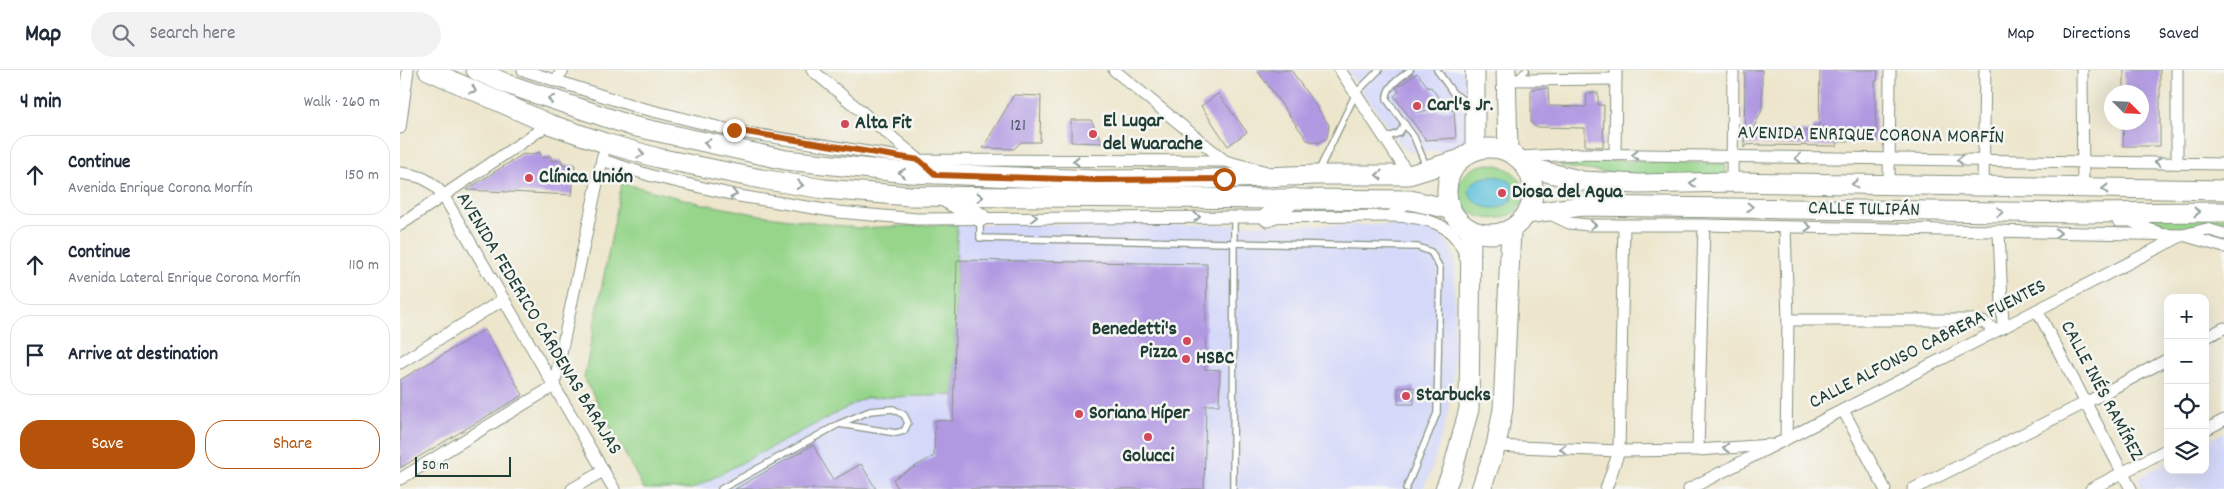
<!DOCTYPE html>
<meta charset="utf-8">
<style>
body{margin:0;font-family:Dekko,sans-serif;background:#f2f2f3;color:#1f2937}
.controls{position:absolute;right:15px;bottom:15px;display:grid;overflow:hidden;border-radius:10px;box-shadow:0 5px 20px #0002}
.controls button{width:45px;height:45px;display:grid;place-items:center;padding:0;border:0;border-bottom:1px solid #e0e1e3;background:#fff;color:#1f2937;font:25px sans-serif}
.compass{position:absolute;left:1704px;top:15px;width:45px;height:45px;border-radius:50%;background:#fff;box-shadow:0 5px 20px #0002;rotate:114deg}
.scale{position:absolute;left:15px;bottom:12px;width:96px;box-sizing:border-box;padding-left:5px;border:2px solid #1f3d34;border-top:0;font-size:14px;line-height:18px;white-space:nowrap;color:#1f3d34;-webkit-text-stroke:4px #f6f6f2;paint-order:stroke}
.stop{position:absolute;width:15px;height:15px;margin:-11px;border:4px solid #b45309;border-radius:50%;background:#fff}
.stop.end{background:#b45309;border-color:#fff;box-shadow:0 1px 5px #0008}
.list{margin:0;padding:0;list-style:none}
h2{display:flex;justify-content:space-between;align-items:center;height:65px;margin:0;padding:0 20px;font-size:21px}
h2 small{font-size:16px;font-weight:400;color:#747a83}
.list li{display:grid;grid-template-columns:32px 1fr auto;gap:15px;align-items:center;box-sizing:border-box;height:80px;margin:0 10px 10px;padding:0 10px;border:1px solid #e0e1e3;border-radius:20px}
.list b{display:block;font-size:19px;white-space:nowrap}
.list p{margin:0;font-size:16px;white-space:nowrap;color:#747a83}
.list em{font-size:16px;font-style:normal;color:#747a83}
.actions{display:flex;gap:10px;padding:15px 20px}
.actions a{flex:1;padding:11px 0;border:1px solid #b45309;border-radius:20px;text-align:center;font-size:18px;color:#b45309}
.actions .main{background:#b45309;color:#fff}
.icon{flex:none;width:28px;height:28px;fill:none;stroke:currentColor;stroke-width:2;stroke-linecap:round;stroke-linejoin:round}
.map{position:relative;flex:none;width:1824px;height:419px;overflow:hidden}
header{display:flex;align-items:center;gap:30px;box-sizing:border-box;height:70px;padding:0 25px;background:#fff;border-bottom:1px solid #e0e1e3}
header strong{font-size:24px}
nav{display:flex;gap:28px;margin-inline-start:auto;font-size:18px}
.search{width:350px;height:45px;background:#f2f2f3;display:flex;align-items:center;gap:12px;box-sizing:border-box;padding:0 18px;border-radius:28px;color:#747a83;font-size:19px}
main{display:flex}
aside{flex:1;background:#fff}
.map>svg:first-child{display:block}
</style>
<header>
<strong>Map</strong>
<div class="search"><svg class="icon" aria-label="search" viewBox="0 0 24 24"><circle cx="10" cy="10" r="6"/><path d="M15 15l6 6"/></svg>Search here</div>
<nav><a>Map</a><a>Directions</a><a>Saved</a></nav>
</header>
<main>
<aside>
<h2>4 min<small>Walk · 260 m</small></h2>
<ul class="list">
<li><svg class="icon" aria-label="ahead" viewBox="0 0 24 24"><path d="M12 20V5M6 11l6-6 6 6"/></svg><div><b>Continue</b><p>Avenida Enrique Corona Morfín</p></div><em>150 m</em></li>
<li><svg class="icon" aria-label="ahead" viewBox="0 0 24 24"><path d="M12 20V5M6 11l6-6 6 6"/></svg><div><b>Continue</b><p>Avenida Lateral Enrique Corona Morfín</p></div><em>110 m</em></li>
<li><svg class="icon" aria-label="arrive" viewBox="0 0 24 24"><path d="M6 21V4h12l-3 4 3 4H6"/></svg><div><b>Arrive at destination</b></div></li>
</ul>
<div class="actions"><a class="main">Save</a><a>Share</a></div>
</aside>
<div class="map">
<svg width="1824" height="419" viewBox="0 0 1824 419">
<rect width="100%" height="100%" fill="#f6f6f2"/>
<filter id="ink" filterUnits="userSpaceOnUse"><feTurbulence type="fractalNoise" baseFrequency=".02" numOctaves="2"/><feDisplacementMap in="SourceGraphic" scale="10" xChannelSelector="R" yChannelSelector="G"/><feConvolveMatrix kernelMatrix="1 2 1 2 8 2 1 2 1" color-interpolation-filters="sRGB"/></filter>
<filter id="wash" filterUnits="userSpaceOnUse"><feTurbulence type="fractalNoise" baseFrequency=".0096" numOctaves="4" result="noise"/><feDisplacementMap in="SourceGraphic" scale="20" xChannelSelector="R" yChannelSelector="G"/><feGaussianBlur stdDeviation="1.12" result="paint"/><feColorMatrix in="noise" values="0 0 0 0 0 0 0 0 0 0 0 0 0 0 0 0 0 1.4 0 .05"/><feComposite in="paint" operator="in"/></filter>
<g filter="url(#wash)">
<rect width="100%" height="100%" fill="#ede6cc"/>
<g fill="#d4d8f9">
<polygon points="947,0 1066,0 1065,73 1057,80 1011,82 1005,80"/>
<polygon points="557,154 1017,155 1030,159 1041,166 1050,176 1055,189 1054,304 1047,348 1030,405 1022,419 292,419 465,328 554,325"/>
<polygon points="1824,362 1824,419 1743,419 1737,408 1768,392 1768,400 1805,400 1805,372"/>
</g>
<g fill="#97d58b" stroke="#5b8960" fill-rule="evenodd">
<polygon points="1159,89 1326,94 1326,106 1243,107 1163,97 1159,94"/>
<path d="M 1088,94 C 1128,95 1138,142 1100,148 C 1056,155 1040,101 1088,94 ZM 1114,123 L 1111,132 L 1088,137 L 1077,132 Z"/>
<polygon points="222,113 299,133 360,145 458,158 557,154 554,325 465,328 292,419 244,419 184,308"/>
<polygon points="1735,146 1824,147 1824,159 1806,153 1786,160 1766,158"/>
</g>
<path fill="#5fc1dd" stroke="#3f7f88" d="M 1091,106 C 1138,107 1104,161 1071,127 L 1069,120 C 1072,110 1081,108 1091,106 Z"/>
<g id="blocks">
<g fill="#b199e2">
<polygon points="857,0 891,0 929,55 927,68 918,73 907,70"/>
<polygon points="1345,0 1362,0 1362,40 1352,61 1413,61 1413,56 1419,56 1420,0 1478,0 1477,11 1475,11 1476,71 1438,71 1437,76 1360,75 1361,74 1346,75 1344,78"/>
<polygon points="1724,0 1760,0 1760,76 1723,76 1724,52 1742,52 1742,22 1724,22"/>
<polygon points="1017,3 1029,18 1031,17 1038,27 1017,42 1054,40 1056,68 1026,70 994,26 999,22 996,18"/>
<polygon points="1148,18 1149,36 1186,37 1187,23 1198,23 1198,35 1204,35 1203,77 1185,76 1185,58 1136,57 1131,53 1131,19"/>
<polygon points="818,24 847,62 828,76 801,36"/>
<polygon points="614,25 641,26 640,72 621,72 614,79 583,78"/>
<polygon points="671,50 691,50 703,73 671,72"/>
<polygon points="140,82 142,88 151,86 151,91 162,90 162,95 175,95 172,125 66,120 123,84 130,85"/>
<polygon points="557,190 807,194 805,299 820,300 819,335 806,335 804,419 498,419 493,409 534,386 535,350 553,351"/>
<polygon points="84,260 123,325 0,398 0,310"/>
<polygon points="1014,317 1014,334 998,334 998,318"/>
<polygon points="413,375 433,410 461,394 476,419 335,419"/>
</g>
</g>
</g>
<g filter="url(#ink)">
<use href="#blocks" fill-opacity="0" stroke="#869280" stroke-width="1"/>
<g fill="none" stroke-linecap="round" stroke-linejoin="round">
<g stroke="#869280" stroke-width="8">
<g id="lane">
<path d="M 1010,0 C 1001,8 985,16 987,30 L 1014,67 L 1026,96"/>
<polyline points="1037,0 1053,23 1071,35"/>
<polyline points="1117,9 1126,0"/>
<polyline points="986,68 999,63 1005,54"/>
<polyline points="918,102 956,23 979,0"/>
<polyline points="580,150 580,168 1018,177 1031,182 1040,198 1037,343 1006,419"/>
<polyline points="321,419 439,354 470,341 493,339 504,345 508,353 504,361 496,363 439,354"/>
<polyline points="833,419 834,147"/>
</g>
</g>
<g stroke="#869280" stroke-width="13">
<g id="street">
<polyline points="123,0 237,37 334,61 519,90 825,91 867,102"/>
<polyline points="412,0 518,89"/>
<polyline points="714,0 825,91"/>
<polyline points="940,0 1009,105"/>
<polyline points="1682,0 1683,119"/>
<polyline points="1777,0 1777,93"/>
<polyline points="1106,10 1216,9"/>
<polyline points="155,11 163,0"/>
<polyline points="0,58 8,0"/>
<polyline points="1215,85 1216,0"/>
<polyline points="1117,87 1179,84 1824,94"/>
<polyline points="202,90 252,106 339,126 438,142 517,149 991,146 1010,130"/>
<path d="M 0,103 C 21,106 29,108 43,125 L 214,419"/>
<polyline points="1332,112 1333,0"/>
<polyline points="1489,114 1490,0"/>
<polyline points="1583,116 1585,0"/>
<polyline points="1148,143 1169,153 1188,155 1304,155 1783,165 1824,177"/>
<path d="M 991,146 C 1023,146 1058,153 1066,190"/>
<polyline points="1718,151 1730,151 1758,162"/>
<polyline points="0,155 149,54"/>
<polyline points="1385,157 1388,250 1386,369"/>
<polyline points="1599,161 1603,258"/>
<polyline points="1637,240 1731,419"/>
<polyline points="1388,250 1576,250 1585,253 1596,261"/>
<polyline points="1805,268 1824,258"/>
<polyline points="0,293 104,229"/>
<polyline points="1443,340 1485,419"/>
<polyline points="1805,360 1824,350"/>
<polyline points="1096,376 1219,381 1298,380 1370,375"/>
<polyline points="1298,380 1304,155"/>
<polyline points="0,409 154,316 203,85"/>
<polyline points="172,419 203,401"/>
<polyline points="1206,419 1219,381 1224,156"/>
<polyline points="1289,419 1783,165 1807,159 1824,164"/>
<polyline points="1513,419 1687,332 1768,289"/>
<polyline points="1691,419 1768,379"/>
</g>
</g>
<g stroke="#869280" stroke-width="21">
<g id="primary">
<polyline points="28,0 149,54 205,73 258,88 361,109 424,119 510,126 1010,130 1050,139"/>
<polyline points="76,0 107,14 232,56 386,90 509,103 698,110 809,109 916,105 1009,105 1061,89"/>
<polyline points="1106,0 1108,81"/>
<circle cx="1090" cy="121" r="43"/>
<polyline points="1075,80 1075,0"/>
<polyline points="1126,97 1183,111 1239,114 1332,112 1824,120"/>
<polyline points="544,127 580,147"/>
<polyline points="1127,144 1182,136 1681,143 1824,142"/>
<polyline points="868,147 894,128"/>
<polyline points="1045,419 1053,399 1069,339 1071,161"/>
<polyline points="1081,419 1096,376 1103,339 1111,160"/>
</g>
</g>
<use href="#lane" stroke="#fff" stroke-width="5.5"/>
<use href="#street" stroke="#fff" stroke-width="11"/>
<use href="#primary" stroke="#fff" stroke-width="19"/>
</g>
<defs><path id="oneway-chevron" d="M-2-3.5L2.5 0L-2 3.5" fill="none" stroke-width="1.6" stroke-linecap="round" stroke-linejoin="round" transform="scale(1.25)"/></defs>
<g stroke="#8f9e9a">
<use href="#oneway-chevron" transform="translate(73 20) rotate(24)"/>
<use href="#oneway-chevron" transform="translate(151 29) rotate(-162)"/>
<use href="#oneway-chevron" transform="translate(307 73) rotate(-167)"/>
<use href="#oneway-chevron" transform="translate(241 84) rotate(16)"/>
<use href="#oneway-chevron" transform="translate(1235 85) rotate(-179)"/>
<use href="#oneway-chevron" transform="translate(1398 88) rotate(-179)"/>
<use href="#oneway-chevron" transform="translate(1560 90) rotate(-180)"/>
<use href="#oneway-chevron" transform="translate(676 91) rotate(-180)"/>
<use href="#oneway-chevron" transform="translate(1758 92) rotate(-178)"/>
<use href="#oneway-chevron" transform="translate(502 103) rotate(-174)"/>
<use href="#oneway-chevron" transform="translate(979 105) rotate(-180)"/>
<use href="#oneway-chevron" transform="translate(1293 113) rotate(179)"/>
<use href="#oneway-chevron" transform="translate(1455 114) rotate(-179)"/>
<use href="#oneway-chevron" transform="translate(400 115) rotate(9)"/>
<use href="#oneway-chevron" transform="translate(1705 119) rotate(-180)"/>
<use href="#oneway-chevron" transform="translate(334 124) rotate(12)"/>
<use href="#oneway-chevron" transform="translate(580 127)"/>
<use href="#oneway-chevron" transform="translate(1350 137) rotate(1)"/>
<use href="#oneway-chevron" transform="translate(1600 142) rotate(1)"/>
<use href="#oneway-chevron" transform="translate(1797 142)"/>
<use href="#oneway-chevron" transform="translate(634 147)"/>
<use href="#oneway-chevron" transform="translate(797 147)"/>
<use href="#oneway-chevron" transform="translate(1193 155) rotate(3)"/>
<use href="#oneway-chevron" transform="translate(1408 157) rotate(1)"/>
<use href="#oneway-chevron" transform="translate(1658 163) rotate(1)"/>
<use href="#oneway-chevron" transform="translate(1326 378) rotate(177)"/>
<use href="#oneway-chevron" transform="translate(1163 379) rotate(-178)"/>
</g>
</g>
<g fill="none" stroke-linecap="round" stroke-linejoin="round" filter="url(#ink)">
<polyline stroke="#b45309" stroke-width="6" points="334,60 519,90 536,105 698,110 824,109"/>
</g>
<g fill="#d1495b" stroke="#f6f6f2" stroke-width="2">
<circle cx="1017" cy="36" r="5"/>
<circle cx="445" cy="54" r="5"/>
<circle cx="693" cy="64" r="5"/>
<circle cx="129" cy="108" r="5"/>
<circle cx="1102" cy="123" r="5"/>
<circle cx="787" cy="271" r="5"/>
<circle cx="786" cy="289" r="5"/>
<circle cx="1006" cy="326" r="5"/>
<circle cx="679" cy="344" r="5"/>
<circle cx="748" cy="367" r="5"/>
</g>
<g text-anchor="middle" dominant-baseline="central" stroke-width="5" stroke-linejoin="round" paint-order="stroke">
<g font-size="18" fill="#445460">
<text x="618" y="56">121</text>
</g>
<g font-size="20" font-weight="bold" fill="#1f3d34" stroke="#f6f6f2" text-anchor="start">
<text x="1027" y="36">Carl's Jr.</text>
<text x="703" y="52">El Lugar<tspan x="703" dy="23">del Wuarache</tspan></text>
<text x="455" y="54">Alta Fit</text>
<text x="139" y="108">Clínica Unión</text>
<text x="1112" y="123">Diosa del Agua</text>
<text x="777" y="260" text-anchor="end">Benedetti's<tspan x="777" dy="23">Pizza</tspan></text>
<text x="796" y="289">HSBC</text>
<text x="1016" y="326">Starbucks</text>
<text x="689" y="344">Soriana Híper</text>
<text x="748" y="387" text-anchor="middle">Golucci</text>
</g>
<g font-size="20" fill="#1f3d34" stroke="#f6f6f2">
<text transform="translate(1471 66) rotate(1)">AVENIDA ENRIQUE CORONA MORFÍN</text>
<text transform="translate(1464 140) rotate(1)">CALLE TULIPÁN</text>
<text transform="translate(138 254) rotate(59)">AVENIDA FEDERICO CÁRDENAS BARAJAS</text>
<text transform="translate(1528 275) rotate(-27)">CALLE ALFONSO CABRERA FUENTES</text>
<text transform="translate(1701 321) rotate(62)">CALLE INÉS RAMÍREZ</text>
</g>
</g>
</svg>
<div class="controls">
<button>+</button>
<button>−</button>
<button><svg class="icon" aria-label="locate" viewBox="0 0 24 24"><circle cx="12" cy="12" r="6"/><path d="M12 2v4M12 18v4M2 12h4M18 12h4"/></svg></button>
<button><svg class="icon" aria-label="layers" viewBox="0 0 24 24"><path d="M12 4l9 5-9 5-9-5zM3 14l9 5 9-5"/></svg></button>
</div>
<svg class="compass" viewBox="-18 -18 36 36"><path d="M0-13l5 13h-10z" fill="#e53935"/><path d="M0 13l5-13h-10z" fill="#747a83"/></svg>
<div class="scale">50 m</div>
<div class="stop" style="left:824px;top:109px"></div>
<div class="stop end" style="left:334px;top:60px"></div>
</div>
</main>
